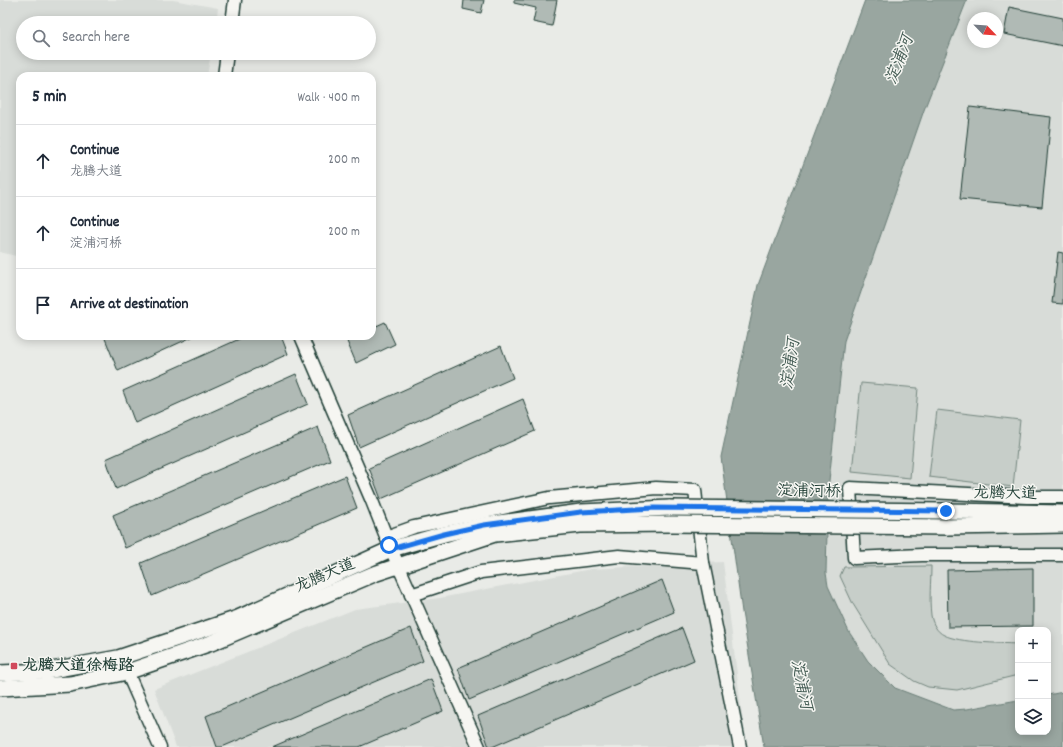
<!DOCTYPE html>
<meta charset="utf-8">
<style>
body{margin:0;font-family:Dekko,"LXGW WenKai TC",sans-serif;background:#f2f2f3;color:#1f2937}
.controls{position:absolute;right:12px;bottom:12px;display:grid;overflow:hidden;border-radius:8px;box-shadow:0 2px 10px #0003}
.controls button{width:36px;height:36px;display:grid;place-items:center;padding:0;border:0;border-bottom:1px solid #e0e1e3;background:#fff;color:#1f2937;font:20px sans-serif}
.compass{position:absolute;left:967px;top:12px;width:36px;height:36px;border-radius:50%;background:#fff;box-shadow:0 2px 10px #0003;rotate:115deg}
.stop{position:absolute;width:12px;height:12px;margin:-9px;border:3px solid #1a73e8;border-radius:50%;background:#fff}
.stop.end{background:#1a73e8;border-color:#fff;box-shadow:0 1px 4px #0008}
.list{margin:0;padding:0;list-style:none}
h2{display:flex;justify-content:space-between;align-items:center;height:52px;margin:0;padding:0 16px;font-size:17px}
h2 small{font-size:13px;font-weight:400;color:#747a83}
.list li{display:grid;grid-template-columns:26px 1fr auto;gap:12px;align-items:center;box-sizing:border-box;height:72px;padding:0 16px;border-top:1px solid #e0e1e3}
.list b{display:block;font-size:15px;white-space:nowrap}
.list p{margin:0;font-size:13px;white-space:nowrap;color:#747a83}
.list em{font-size:13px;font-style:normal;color:#747a83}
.icon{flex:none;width:22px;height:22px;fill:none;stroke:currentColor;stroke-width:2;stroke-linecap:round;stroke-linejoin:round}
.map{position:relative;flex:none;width:1063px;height:747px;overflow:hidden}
.search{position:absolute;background:#fff;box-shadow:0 2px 10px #0003;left:16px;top:16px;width:360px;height:44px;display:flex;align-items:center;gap:10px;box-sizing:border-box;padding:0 14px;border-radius:22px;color:#747a83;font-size:15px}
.panel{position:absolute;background:#fff;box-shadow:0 2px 10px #0003;left:16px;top:72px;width:360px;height:268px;border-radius:12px}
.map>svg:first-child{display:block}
</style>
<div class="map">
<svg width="1063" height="747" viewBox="0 0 1063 747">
<rect width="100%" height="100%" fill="#e9ebe7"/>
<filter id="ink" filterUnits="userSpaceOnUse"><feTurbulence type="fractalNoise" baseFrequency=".025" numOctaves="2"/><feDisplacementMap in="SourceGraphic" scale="8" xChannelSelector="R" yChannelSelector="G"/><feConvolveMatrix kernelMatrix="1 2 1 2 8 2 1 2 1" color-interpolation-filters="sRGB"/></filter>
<g filter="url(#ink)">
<g fill="#d8dcd8" fill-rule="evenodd">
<polygon points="0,0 173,0 218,8 216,23 23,23 23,53 211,53 207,76 20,76 20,257 0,252"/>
<path d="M 967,0 L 1063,0 L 1063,692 L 1048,695 L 1048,630 L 1018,630 L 1018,700 L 967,709 L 953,710 L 895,688 L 868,661 L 849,632 L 828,586 L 826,573 L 828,490 L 844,341 L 924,110 ZM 973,18 L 997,18 L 997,42 L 973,42 Z"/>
<polygon points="723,562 746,747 176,747 154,689 355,609 440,598 591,569"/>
</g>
<g fill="#c7cec9" stroke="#73867e">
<polygon points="861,383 918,388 910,478 852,472"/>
<polygon points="937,410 1020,420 1013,487 929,477"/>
<path d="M 931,566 C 931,582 929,599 931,615 C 932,623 937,632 944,635 C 960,643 999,643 1017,644 L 1018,675 L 957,690 L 928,687 L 914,681 L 890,664 L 853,604 L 840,576 L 844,567 Z"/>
</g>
<polygon fill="#99a6a0" stroke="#687c75" points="865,0 967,0 924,110 844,341 828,490 826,573 828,586 849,632 868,661 895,688 953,710 967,709 1018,700 1018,732 1048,732 1048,695 1063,692 1063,747 764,747 742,612 721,457 758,285"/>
<g fill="#b0bab5" stroke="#1f3d34">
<polygon points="464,0 484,0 481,13 463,9"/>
<polygon points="514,0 557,0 552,26 533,22 536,8 514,3"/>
<polygon points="1009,7 1063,18 1063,46 1004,34"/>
<polygon points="970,107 1051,117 1042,207 960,199"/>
<polygon points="1058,252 1063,253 1063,304 1052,303"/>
<polygon points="385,322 395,344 356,363 346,339 354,336 372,336 372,328"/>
<polygon points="104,336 194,336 118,371"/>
<polygon points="246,336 281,336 288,354 135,423 123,391"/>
<polygon points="501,346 513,378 359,447 348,415"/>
<polygon points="296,374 308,404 116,489 106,459"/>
<polygon points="523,399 535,431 381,499 369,468"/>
<polygon points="318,427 330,460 125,548 113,515"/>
<polygon points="345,476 357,508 152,596 141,563"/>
<polygon points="1033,568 1033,626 948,627 947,570"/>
<polygon points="662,580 674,612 469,700 458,668"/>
<polygon points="411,628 423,661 222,747 217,747 206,716"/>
<polygon points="682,628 694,660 492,747 489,747 478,716"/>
<polygon points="431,679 443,711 359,747 272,747"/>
</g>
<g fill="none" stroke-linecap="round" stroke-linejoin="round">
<g stroke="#1f3d34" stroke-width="15">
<g id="minor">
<polyline points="232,23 235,0"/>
<polyline points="224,76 227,53"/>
<polyline points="301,336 372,501 391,549 479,747"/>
<polyline points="1063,497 1027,497 850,488 854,558 922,555 1063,555"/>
<polyline points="386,537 414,527 549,498 656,488 695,490 703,563"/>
<polyline points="411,595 481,572 619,556 703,563 740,747"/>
<polyline points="127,672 160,747"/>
</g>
</g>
<g stroke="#1f3d34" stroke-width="18">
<g id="major">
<polyline points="946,511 1063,513"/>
<polyline points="947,527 1063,525"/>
<polyline points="0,673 46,671 118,658 238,618 391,549 444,534 484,525 581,512 670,508"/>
<polyline points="0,688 70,684 127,672 211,643 374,574 495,534 580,525 671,524"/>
</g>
</g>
<use href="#minor" stroke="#f6f6f2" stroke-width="12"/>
<use href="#major" stroke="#f6f6f2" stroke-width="15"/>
<g stroke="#1f3d34" stroke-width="18" stroke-linecap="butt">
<g id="major-bridge">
<polyline points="670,508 946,511"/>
<polyline points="671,524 947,527"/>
</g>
</g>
<use href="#major-bridge" stroke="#f6f6f2" stroke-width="15"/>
</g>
</g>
<g fill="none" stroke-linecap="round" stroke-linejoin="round" filter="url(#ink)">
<polyline stroke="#1a73e8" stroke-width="5" points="389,545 391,549 444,534 484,525 581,512 654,508 946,511"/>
</g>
<rect fill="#d1495b" stroke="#f6f6f2" stroke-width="1.5" x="10" y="662" width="8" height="8" rx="2"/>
<g text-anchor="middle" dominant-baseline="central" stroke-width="3" stroke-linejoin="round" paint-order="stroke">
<g font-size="16" fill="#1f3d34" stroke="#f6f6f2">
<text transform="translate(809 492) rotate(1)">淀浦河桥</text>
<text transform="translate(1005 494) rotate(1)">龙腾大道</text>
<text transform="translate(325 576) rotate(-23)">龙腾大道</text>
</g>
<g font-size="16" font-weight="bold" fill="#1f3d34" stroke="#f6f6f2" text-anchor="start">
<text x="22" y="666">龙腾大道徐梅路</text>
</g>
<g font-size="17" font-style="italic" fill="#445c54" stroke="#f6f6f2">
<text transform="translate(901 60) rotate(-69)">淀浦河</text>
<text transform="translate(792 364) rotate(-82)">淀浦河</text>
<text transform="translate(800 685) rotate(78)">淀浦河</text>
</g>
</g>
</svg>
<div class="controls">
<button>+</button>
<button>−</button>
<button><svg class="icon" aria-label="layers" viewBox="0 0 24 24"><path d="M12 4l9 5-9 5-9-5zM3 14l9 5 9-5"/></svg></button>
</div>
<svg class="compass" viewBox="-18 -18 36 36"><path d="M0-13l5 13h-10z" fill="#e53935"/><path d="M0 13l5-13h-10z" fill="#747a83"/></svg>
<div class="stop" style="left:389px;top:545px"></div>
<div class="stop end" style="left:946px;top:511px"></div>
<div class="search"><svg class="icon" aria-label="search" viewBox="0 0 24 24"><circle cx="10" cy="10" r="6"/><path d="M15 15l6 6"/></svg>Search here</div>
<section class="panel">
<h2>5 min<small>Walk · 400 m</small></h2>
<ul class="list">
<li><svg class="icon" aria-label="ahead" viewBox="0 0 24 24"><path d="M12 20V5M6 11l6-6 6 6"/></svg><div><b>Continue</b><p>龙腾大道</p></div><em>200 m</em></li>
<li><svg class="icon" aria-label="ahead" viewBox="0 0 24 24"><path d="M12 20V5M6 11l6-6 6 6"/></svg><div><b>Continue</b><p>淀浦河桥</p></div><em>200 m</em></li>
<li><svg class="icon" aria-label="arrive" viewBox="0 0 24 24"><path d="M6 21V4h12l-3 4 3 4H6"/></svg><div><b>Arrive at destination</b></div></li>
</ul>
</section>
</div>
